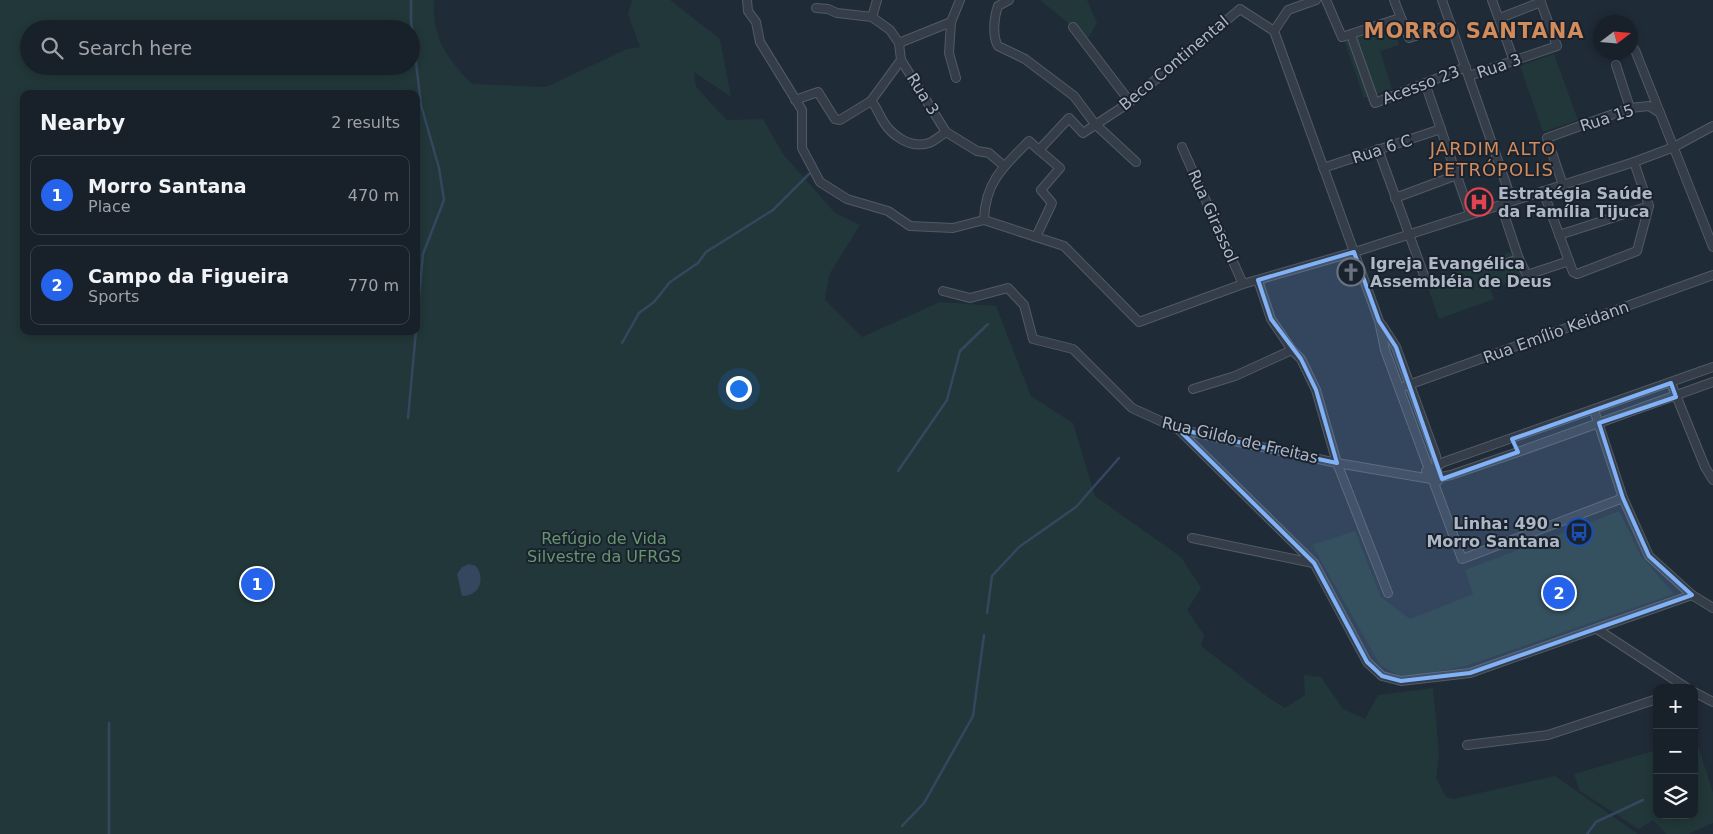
<!DOCTYPE html>
<meta charset="utf-8">
<style>
body{margin:0;font-family:"DejaVu Sans",sans-serif;background:#252d36;color:#f1f3f6}
.controls{position:absolute;right:15px;bottom:15px;display:grid;overflow:hidden;border-radius:10px;box-shadow:0 2px 8px #0003}
.controls button{width:45px;height:45px;display:grid;place-items:center;padding:0;border:0;border-bottom:1px solid #363e47;background:#18202a;color:#f1f3f6;font:25px sans-serif}
.compass{position:absolute;left:1593px;top:15px;width:45px;height:45px;border-radius:50%;background:#18202a;box-shadow:0 2px 8px #0003;rotate:74deg}
.you{position:absolute;left:738px;top:388px;width:18px;height:18px;margin:-12px;border:4px solid #fff;border-radius:50%;background:#1a73e8;box-shadow:0 0 0 8px #1a73e833}
.badge{display:grid;place-items:center;width:32px;height:32px;border-radius:50%;background:#2563eb;color:#fff;font-size:16px;font-weight:700}
.pin{position:absolute;translate:-50% -50%;border:2px solid #fff;box-shadow:0 1px 5px #0006}
.list{margin:0;padding:0;list-style:none}
h2{display:flex;justify-content:space-between;align-items:center;height:65px;margin:0;padding:0 20px;font-size:21px}
h2 small{font-size:16px;font-weight:400;color:#9fa3a8}
.list li{display:grid;grid-template-columns:32px 1fr auto;gap:15px;align-items:center;box-sizing:border-box;height:80px;margin:0 10px 10px;padding:0 10px;border:1px solid #363e47;border-radius:10px}
.list b{display:block;font-size:19px;white-space:nowrap}
.list p{margin:0;font-size:16px;white-space:nowrap;color:#9fa3a8}
.list em{font-size:16px;font-style:normal;color:#9fa3a8}
.icon{flex:none;width:28px;height:28px;fill:none;stroke:currentColor;stroke-width:2;stroke-linecap:round;stroke-linejoin:round}
.map{position:relative;flex:none;width:1713px;height:834px;overflow:hidden}
.search{position:absolute;background:#18202a;box-shadow:0 2px 8px #0003;left:20px;top:20px;width:400px;height:55px;display:flex;align-items:center;gap:12px;box-sizing:border-box;padding:0 18px;border-radius:28px;color:#9fa3a8;font-size:19px}
.panel{position:absolute;background:#18202a;box-shadow:0 2px 8px #0003;left:20px;top:90px;width:400px;height:245px;border-radius:10px}
.map>svg:first-child{display:block}
</style>
<div class="map">
<svg width="1713" height="834" viewBox="0 0 1713 834">
<rect width="100%" height="100%" fill="#202b38"/>
<g fill="#223739" fill-rule="evenodd">
<path d="M 0,0 L 434,0 C 432,37 446,58 472,84 L 546,87 L 627,49 L 640,47 L 628,14 L 632,0 L 670,0 L 720,39 L 731,97 L 694,72 L 696,87 L 727,120 L 763,119 L 783,154 L 835,213 L 860,225 L 829,275 L 825,300 L 862,337 L 940,302 L 996,306 L 1031,396 L 1073,423 L 1095,496 L 1181,557 L 1201,588 L 1187,610 L 1204,635 L 1201,646 L 1269,698 L 1285,708 L 1305,695 L 1304,675 L 1321,677 L 1343,709 L 1365,719 L 1378,695 L 1433,688 L 1439,754 L 1436,778 L 1446,797 L 1453,799 L 1555,776 L 1638,834 L 0,834 ZM 29,29 L 411,29 L 411,66 L 29,66 ZM 24,94 L 416,94 L 416,331 L 24,331 Z"/>
<polygon points="1040,0 1087,0 1097,23 1084,45 1067,22"/>
<polygon points="1390,18 1399,45 1380,51 1392,89 1364,98 1342,34"/>
<polygon points="1554,54 1578,120 1543,132 1520,66"/>
<polygon points="1513,251 1522,278 1490,289 1494,299 1439,319 1426,282"/>
<polygon points="1619,511 1641,556 1674,594 1466,666 1403,678 1380,665 1312,545 1355,531 1381,597 1410,619 1473,594 1465,570"/>
<polygon points="1694,739 1696,739 1713,793 1713,823 1688,834 1666,834 1653,820 1639,829 1580,791 1574,774 1657,750 1657,815 1694,815"/>
</g>
<path fill="#34475f" d="M 469,564 L 476,566 C 486,580 479,596 462,596 L 457,574 L 462,567 Z"/>
<g fill="none" stroke-linecap="round" stroke-linejoin="round">
<g stroke="#34475f" stroke-width="2.5">
<polyline points="411,0 411,20 421,105 439,168 444,200 423,254 416,329"/>
<polyline points="622,343 639,313 654,302 670,282 698,263 706,252 773,210 809,174"/>
<polyline points="408,418 416,331"/>
<polyline points="898,471 947,400 960,351 988,324"/>
<polyline points="987,613 992,576 1019,547 1076,507 1119,458"/>
<polyline points="902,826 924,803 973,716 984,635"/>
<polyline points="109,834 109,723"/>
<polyline points="1587,834 1596,822 1643,800"/>
</g>
<g stroke="#515a66" stroke-width="10">
<g id="minor">
<polyline points="747,0 748,11 756,22 760,42 802,110 802,148 820,182 847,199 888,211 910,226 953,228 984,220 1064,246 1139,322 1243,284 1358,251 1634,162 1674,147 1713,126"/>
<polyline points="877,0 872,17 890,30 899,43 901,60 946,132 977,151 989,153 1004,166"/>
<path d="M 1009,0 L 998,6 C 994,17 992,36 998,46 L 1025,59 L 1074,96 L 1095,124 L 1136,162"/>
<polyline points="1326,0 1342,37 1400,18"/>
<polyline points="1394,0 1409,38 1451,24"/>
<polyline points="1442,0 1512,201"/>
<polyline points="1492,0 1514,61"/>
<polyline points="816,8 828,9 837,13 872,17"/>
<polyline points="1240,9 1274,31 1379,321 1385,350 1462,559 1623,498"/>
<polyline points="1500,18 1541,2"/>
<polyline points="1073,27 1130,102"/>
<polyline points="1274,31 1288,10 1316,0"/>
<polyline points="1351,35 1375,103 1466,67"/>
<polyline points="899,43 951,22"/>
<polyline points="1635,50 1660,113"/>
<polyline points="1616,65 1630,108"/>
<polyline points="1469,76 1557,46 1540,0"/>
<polyline points="956,78 949,53 951,22 960,0"/>
<polyline points="1425,83 1470,214"/>
<polyline points="795,100 818,92 835,119 840,120 871,101 901,60"/>
<path d="M 871,101 C 877,107 878,113 883,121 C 892,136 911,149 929,143 C 935,141 941,135 946,132"/>
<polyline points="1182,147 1243,284"/>
<polyline points="1378,149 1425,278"/>
<polyline points="1323,168 1441,129"/>
<polyline points="1563,185 1547,138 1630,108 1649,106 1660,113 1713,247"/>
<polyline points="1543,191 1573,272 1577,274 1637,251 1649,206 1634,162"/>
<polyline points="1395,198 1457,175"/>
<polyline points="1501,205 1519,259 1502,265"/>
<path d="M 984,220 C 985,182 1004,166 1029,141 L 1039,150"/>
<polyline points="1559,235 1649,206"/>
<polyline points="1036,237 1052,203 1041,190 1060,168 1039,150 1069,118 1083,133 1124,106 1240,9"/>
<polyline points="1519,259 1527,275 1569,261"/>
<polyline points="1258,280 1271,319 1292,350 1301,359 1316,390 1337,463 1388,593"/>
<polyline points="943,291 970,298 1008,288 1024,305 1033,339 1073,349 1132,408 1178,429 1337,463 1431,479 1451,475 1518,452 1713,382"/>
<polyline points="1382,325 1396,347 1436,456 1438,481"/>
<polyline points="1671,383 1705,467 1713,480"/>
<polyline points="1400,388 1713,275"/>
<polyline points="1193,389 1235,376 1292,350"/>
<polyline points="1594,410 1623,498 1649,556 1692,595 1713,608"/>
<polyline points="1178,429 1314,563 1367,662 1382,676 1401,681 1470,673 1692,595"/>
<polyline points="1426,471 1444,462 1713,367"/>
<polyline points="1192,538 1313,563"/>
<polyline points="1597,629 1687,688"/>
<polyline points="1694,692 1713,702"/>
<polyline points="1467,745 1548,735 1657,699"/>
</g>
</g>
<use href="#minor" stroke="#343d48" stroke-width="8"/>
</g>
<path fill="#81b2f7" fill-opacity="0.2" stroke="#81b2f7" stroke-width="4" stroke-linejoin="round" d="M 1354,252 L 1379,321 L 1396,347 L 1442,479 L 1518,452 L 1512,439 L 1671,383 L 1676,397 L 1599,423 L 1623,498 L 1649,556 L 1692,595 L 1470,673 L 1401,681 L 1382,676 L 1367,662 L 1314,563 L 1178,429 L 1337,463 L 1316,390 L 1301,359 L 1271,319 L 1258,280 Z"/>
<defs>
<g id="hospital-ring" transform="scale(1.4375)"><circle r="9.5" fill="#19222d" stroke="#e0444e" stroke-width="1.5"/><path d="M-5-5h3v3.5h4V-5h3V5h-3V1.5h-4V5h-3Z" fill="#e0444e"/></g>
<g id="church-ring" transform="scale(1.4375)"><circle r="9.5" fill="#19222d" stroke="#6b7280" stroke-width="1.5"/><path d="M-1.2-6h2.4v3.5h3.3v2.4h-3.3V6h-2.4V-.1h-3.3v-2.4h3.3Z" fill="#6b7280"/></g>
<g id="bus-ring" transform="scale(1.4375)"><circle r="9.5" fill="#19222d" stroke="#1a4fb4" stroke-width="1.5"/><path d="M-5-6H5V4H4V6H2V4H-2V6H-4V4H-5ZM-3.5-4V0h7V-4ZM-3.5 1.2v1.5H-2V1.2ZM2 1.2v1.5H3.5V1.2Z" fill="#1a4fb4"/></g>
</defs>
<g fill-rule="evenodd">
<use href="#hospital-ring" x="1479" y="202"/>
<use href="#church-ring" x="1351" y="272"/>
<use href="#bus-ring" x="1579" y="532"/>
</g>
<g text-anchor="middle" dominant-baseline="central" stroke-width="4" stroke-linejoin="round" paint-order="stroke">
<g font-size="16" fill="#aeb7c5" stroke="#19222d">
<text transform="translate(1174 63) rotate(-40)">Beco Continental</text>
<text transform="translate(1499 66) rotate(-19)">Rua 3</text>
<text transform="translate(1421 85) rotate(-21)">Acesso 23</text>
<text transform="translate(923 94) rotate(58)">Rua 3</text>
<text transform="translate(1607 118) rotate(-18)">Rua 15</text>
<text transform="translate(1382 149) rotate(-18)">Rua 6 C</text>
<text transform="translate(1213 216) rotate(66)">Rua Girassol</text>
<text transform="translate(1556 332) rotate(-20)">Rua Emílio Keidann</text>
<text transform="translate(1240 440) rotate(13)">Rua Gildo de Freitas</text>
</g>
<g font-size="16" font-weight="bold" fill="#aeb7c5" stroke="#19222d" text-anchor="start">
<text x="1498" y="193">Estratégia Saúde<tspan x="1498" dy="18">da Família Tijuca</tspan></text>
<text x="1370" y="263">Igreja Evangélica<tspan x="1370" dy="18">Assembléia de Deus</tspan></text>
<text x="1560" y="523" text-anchor="end">Linha: 490 -<tspan x="1560" dy="18">Morro Santana</tspan></text>
</g>
<g font-size="16" fill="#669570" stroke="#19222d">
<text x="604" y="538">Refúgio de Vida<tspan x="604" dy="18">Silvestre da UFRGS</tspan></text>
</g>
<g font-size="18" letter-spacing="1" fill="#d28c5c" stroke="#19222d">
<text x="1493" y="148">JARDIM ALTO<tspan x="1493" dy="21">PETRÓPOLIS</tspan></text>
</g>
<g font-size="21" font-weight="bold" letter-spacing="1" fill="#d28c5c" stroke="#19222d">
<text x="1474" y="31">MORRO SANTANA</text>
</g>
</g>
</svg>
<div class="controls">
<button>+</button>
<button>−</button>
<button><svg class="icon" aria-label="layers" viewBox="0 0 24 24"><path d="M12 4l9 5-9 5-9-5zM3 14l9 5 9-5"/></svg></button>
</div>
<svg class="compass" viewBox="-18 -18 36 36"><path d="M0-13l5 13h-10z" fill="#e53935"/><path d="M0 13l5-13h-10z" fill="#9fa3a8"/></svg>
<div class="you"></div>
<div class="pin badge" style="left:257px;top:584px">1</div>
<div class="pin badge" style="left:1559px;top:593px">2</div>
<div class="search"><svg class="icon" aria-label="search" viewBox="0 0 24 24"><circle cx="10" cy="10" r="6"/><path d="M15 15l6 6"/></svg>Search here</div>
<section class="panel">
<h2>Nearby<small>2 results</small></h2>
<ul class="list">
<li><span class="badge">1</span><div><b>Morro Santana</b><p>Place</p></div><em>470 m</em></li>
<li><span class="badge">2</span><div><b>Campo da Figueira</b><p>Sports</p></div><em>770 m</em></li>
</ul>
</section>
</div>
